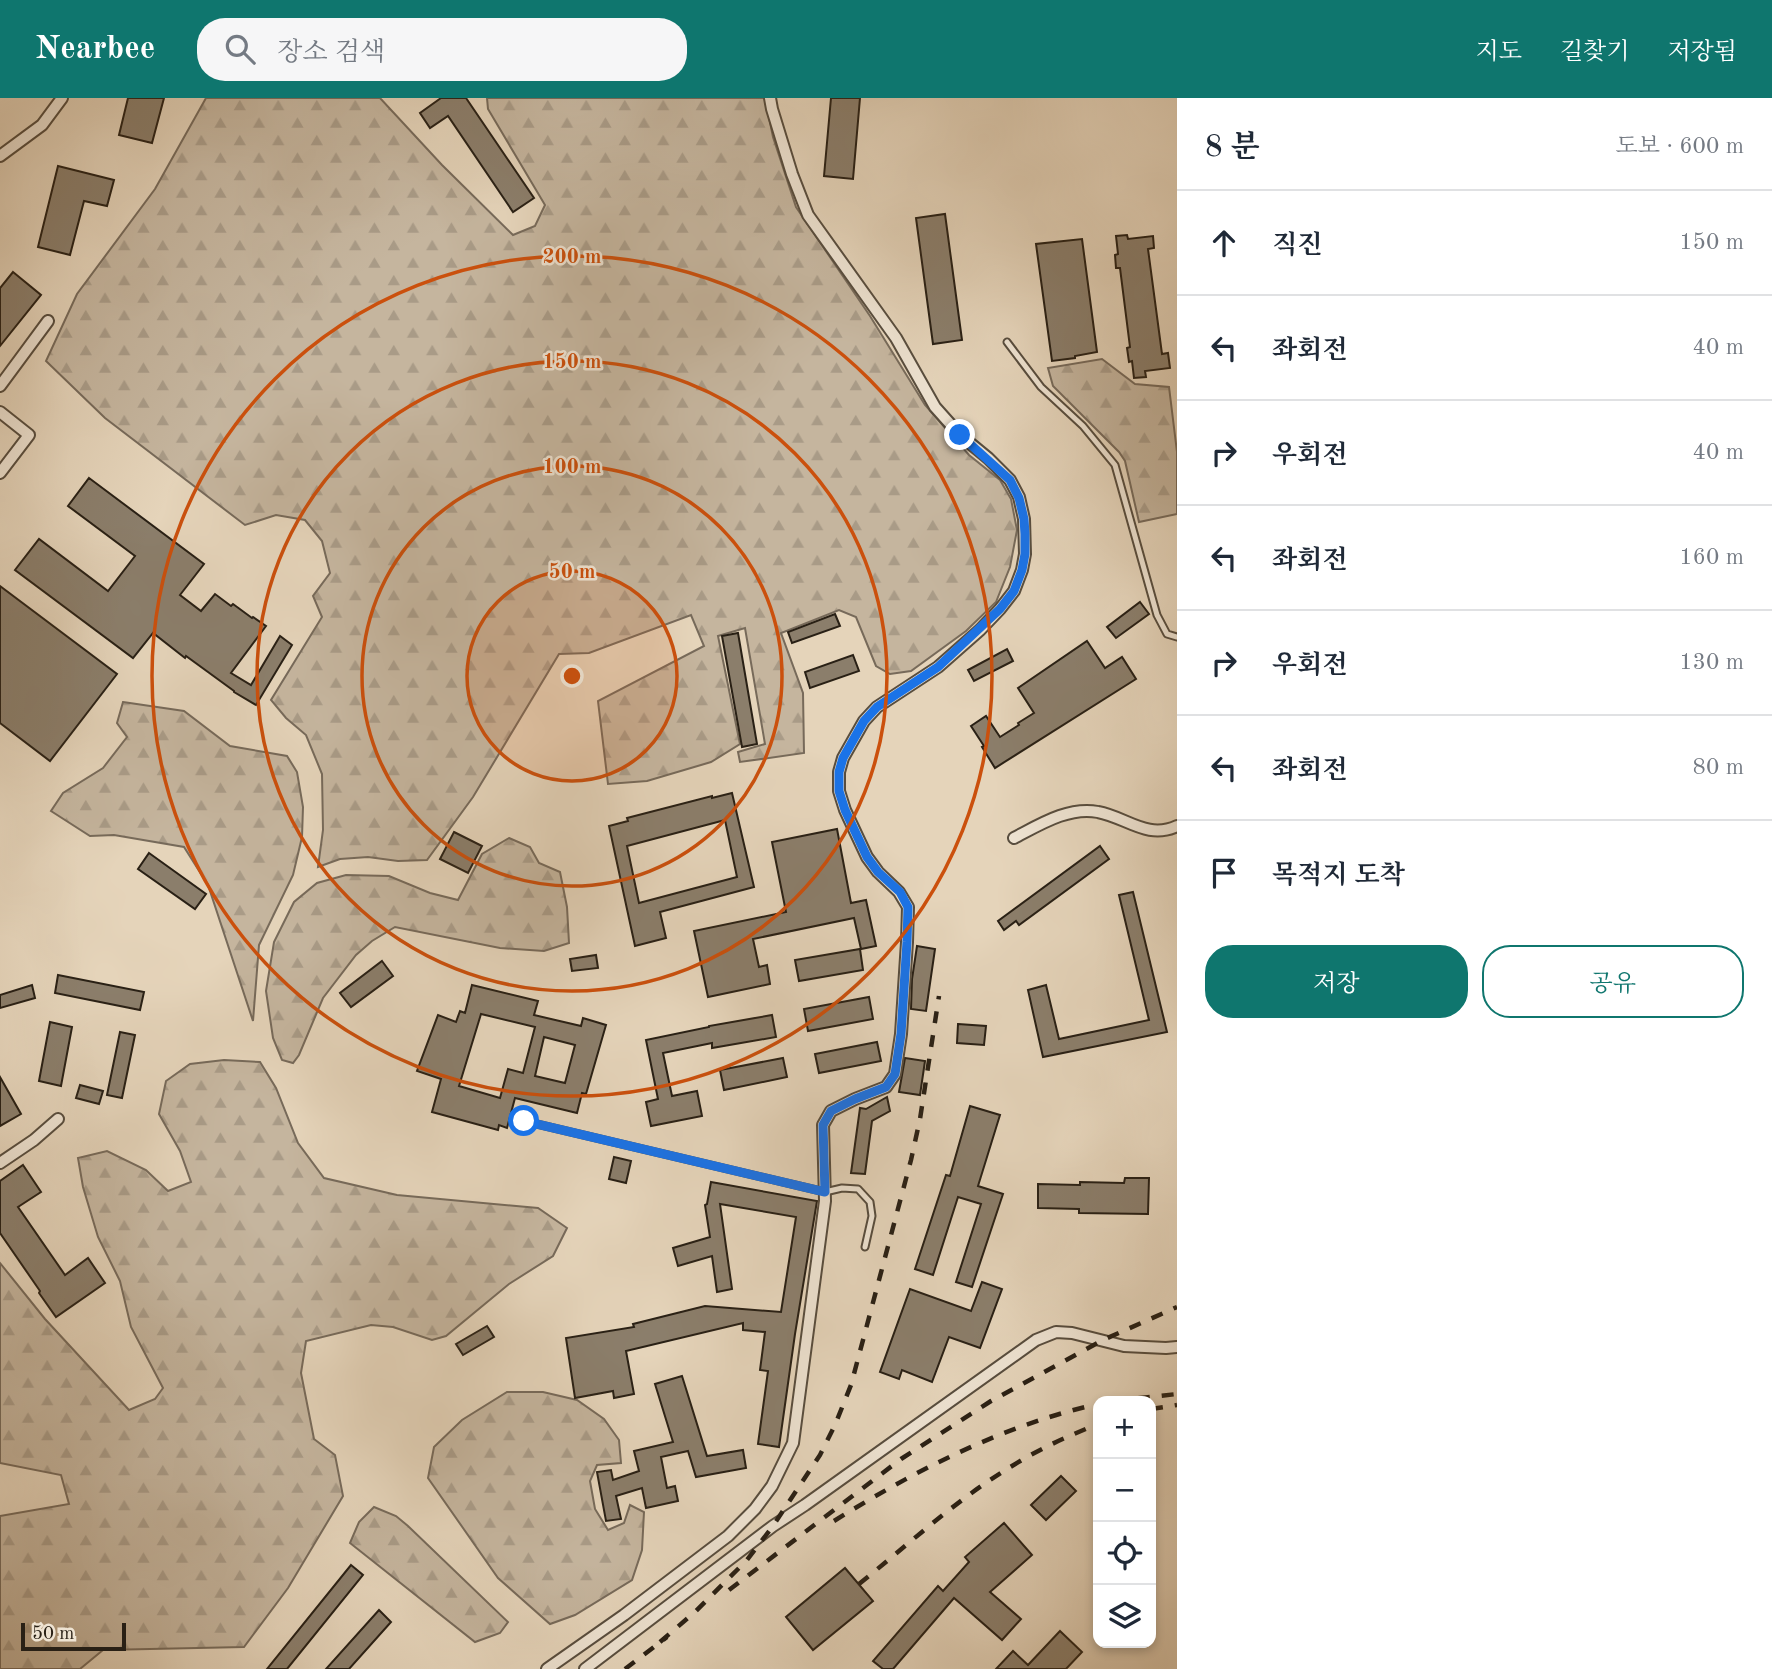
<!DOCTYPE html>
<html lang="ko">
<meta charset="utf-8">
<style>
body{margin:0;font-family:"Old Standard TT","Noto Serif KR",serif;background:#f6f6f7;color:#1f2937}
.controls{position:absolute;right:21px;bottom:21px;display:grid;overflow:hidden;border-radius:14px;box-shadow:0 4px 10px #0003}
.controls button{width:63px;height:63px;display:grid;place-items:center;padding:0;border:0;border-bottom:2px solid #e0e1e3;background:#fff;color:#1f2937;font:35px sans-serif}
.scale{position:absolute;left:21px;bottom:18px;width:105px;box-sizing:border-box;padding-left:7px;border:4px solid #292015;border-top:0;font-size:19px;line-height:24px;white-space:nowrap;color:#292015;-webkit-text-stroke:5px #eee3d2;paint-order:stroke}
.stop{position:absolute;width:21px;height:21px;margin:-16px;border:5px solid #1a73e8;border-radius:50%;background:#fff}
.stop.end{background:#1a73e8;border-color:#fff;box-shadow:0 2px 7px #0008}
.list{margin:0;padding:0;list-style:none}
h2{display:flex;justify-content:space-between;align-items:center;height:91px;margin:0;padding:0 28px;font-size:30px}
h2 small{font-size:23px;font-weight:400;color:#747a83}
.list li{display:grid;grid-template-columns:46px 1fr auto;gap:21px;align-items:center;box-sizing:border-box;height:105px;padding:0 28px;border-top:2px solid #e0e1e3}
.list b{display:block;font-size:26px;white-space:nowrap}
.list em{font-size:23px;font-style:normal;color:#747a83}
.actions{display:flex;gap:14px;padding:21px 28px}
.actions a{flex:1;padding:16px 0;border:2px solid #0f766e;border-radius:28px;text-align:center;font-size:24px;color:#0f766e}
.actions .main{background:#0f766e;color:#fff}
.icon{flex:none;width:38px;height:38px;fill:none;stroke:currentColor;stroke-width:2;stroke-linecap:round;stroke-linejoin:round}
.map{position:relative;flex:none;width:1177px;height:1571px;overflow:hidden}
header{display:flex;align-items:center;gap:42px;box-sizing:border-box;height:98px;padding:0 35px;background:#0f766e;color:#fff}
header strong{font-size:33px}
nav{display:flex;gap:38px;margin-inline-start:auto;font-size:24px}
.search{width:490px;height:63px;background:#f6f6f7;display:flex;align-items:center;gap:18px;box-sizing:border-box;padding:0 24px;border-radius:28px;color:#747a83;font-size:26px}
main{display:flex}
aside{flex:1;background:#fff}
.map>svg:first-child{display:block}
</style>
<header>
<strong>Nearbee</strong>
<div class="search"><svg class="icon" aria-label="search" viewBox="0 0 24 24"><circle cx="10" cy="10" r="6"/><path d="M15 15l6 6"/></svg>장소 검색</div>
<nav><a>지도</a><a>길찾기</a><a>저장됨</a></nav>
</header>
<main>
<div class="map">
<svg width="1177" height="1571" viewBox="0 0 1177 1571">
<defs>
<pattern id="forest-firs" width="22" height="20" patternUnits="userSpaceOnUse" patternTransform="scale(1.75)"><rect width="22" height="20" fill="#c5b59e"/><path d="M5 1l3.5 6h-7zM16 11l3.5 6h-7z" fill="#a99b87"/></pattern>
</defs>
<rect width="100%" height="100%" fill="#e5d4ba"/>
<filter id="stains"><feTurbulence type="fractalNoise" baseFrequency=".00286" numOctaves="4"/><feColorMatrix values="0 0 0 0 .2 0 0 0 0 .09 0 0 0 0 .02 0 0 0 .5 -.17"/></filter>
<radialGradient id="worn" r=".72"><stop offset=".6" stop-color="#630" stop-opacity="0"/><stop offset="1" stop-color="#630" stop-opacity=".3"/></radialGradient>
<g fill="url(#forest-firs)" stroke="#776a5a" stroke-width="2">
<polygon points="206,0 380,0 442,67 513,137 535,128 545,107 488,11 487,0 765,0 773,39 796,109 870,218 925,307 969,357 1000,382 1011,401 1017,432 1010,469 996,504 966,533 911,573 890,576 876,568 856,519 839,512 781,535 803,595 804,655 740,664 738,654 765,646 745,530 718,538 740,646 711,664 647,683 608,686 598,603 704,548 691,517 589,555 559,556 473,699 427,762 398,763 368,759 340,761 318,769 323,732 322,676 306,637 286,620 271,602 322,519 313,498 330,475 322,443 305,422 276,417 245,427 105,320 46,263 77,196 155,91"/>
<polygon points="1102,261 1135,286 1169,289 1177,354 1177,416 1139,424 1125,363 1119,354 1053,288 1048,270"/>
<polygon points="123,604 184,613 230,648 287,658 297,674 303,709 302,739 293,777 259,847 253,923 208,787 184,749 114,737 90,738 51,713 63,695 103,670 127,639 117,625"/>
<polygon points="509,740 530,749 539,765 560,774 567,809 569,845 544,853 500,850 395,829 372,843 356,857 323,900 299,957 293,965 282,962 273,940 266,893 274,844 294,804 317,785 346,777 389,778 430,795 458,802 482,756"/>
<polygon points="224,962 260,964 276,990 298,1045 324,1080 397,1097 538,1110 567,1130 553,1158 509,1186 446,1238 432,1242 393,1229 371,1227 306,1243 301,1275 314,1341 335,1357 343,1398 288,1490 244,1549 103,1552 80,1571 0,1571 0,1418 69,1406 61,1377 0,1365 0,1165 45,1221 129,1312 155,1301 163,1290 131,1229 120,1183 98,1139 83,1089 78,1060 107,1053 146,1072 168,1093 191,1084 180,1053 159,1016 166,983 190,966"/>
<polygon points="507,1294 543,1294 577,1302 604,1321 619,1342 621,1365 597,1367 590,1383 595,1411 608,1432 624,1425 630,1407 644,1414 642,1452 632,1482 575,1517 550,1526 498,1480 428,1380 434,1349 462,1322"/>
<polygon points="374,1409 396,1418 408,1428 508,1524 500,1535 475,1544 350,1445 359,1424"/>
</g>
<g fill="#8b7e6b" stroke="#292015" stroke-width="2" fill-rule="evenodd">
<polygon points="128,0 164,0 152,45 119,37"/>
<polygon points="441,0 466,0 534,100 513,114 448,18 430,30 420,15"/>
<polygon points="831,0 860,0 853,81 824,78"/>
<polygon points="58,68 114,82 107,108 84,103 70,157 38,149"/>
<polygon points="945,116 962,242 933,246 916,120"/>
<polygon points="1127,137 1128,141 1153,138 1154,150 1148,151 1162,256 1168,255 1170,270 1145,273 1146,279 1134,280 1132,263 1129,264 1127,250 1130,249 1120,170 1116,170 1115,157 1118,156 1116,138"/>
<polygon points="1082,141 1097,254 1075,258 1075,260 1052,263 1036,146"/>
<polygon points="13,174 41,197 0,248 0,190"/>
<polygon points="89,380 204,466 180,497 201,513 215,496 231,508 233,506 252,520 253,519 266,528 231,575 251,587 280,538 292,547 256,607 234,594 234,593 186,558 185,560 153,535 133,560 15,472 39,441 108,493 135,458 68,408"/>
<polygon points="0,488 117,576 50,663 0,625"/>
<polygon points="1140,504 1149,516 1116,540 1107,529"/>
<polygon points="835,516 840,528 792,545 788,534"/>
<polygon points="738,535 757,646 742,649 722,538"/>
<polygon points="1087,543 1105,570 1122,559 1136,581 995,670 982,649 984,648 971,628 986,618 1000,639 1019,627 1018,625 1034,615 1018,590"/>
<polygon points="1007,551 1013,563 974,583 968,572"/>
<polygon points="853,557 859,573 810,590 805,574"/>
<path d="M 732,695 L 754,789 L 660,814 L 666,840 L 635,848 L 609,728 L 628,723 L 627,720 L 712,698 L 712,700 ZM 725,722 L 737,779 L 639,805 L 627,748 Z"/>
<polygon points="837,731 851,805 866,802 876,848 861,851 854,820 753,841 759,869 767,867 770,886 708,899 694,833 786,814 772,744"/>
<polygon points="454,734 482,748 468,775 440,761"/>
<polygon points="1100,748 1109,761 1019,827 1016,823 1004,832 998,823"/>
<polygon points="149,755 206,796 195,811 138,771"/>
<polygon points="1133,794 1167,934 1043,959 1028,892 1046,887 1059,941 1149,922 1119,797"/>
<polygon points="917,848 935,851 926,913 911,911 912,881"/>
<polygon points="860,851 863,872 799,883 795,862"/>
<polygon points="596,857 598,870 572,873 570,861"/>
<polygon points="382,863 393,878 351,909 340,895"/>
<polygon points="58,877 144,894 140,912 55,895"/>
<polygon points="32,887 35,900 0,910 0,897"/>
<path d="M 472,887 L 538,903 L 534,917 L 581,928 L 583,920 L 606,927 L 586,996 L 582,995 L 577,1015 L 515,1000 L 507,1030 L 499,1027 L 498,1032 L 432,1014 L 441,981 L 417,973 L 438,917 L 456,924 L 460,913 L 465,915 ZM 481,916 L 535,929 L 523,975 L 508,971 L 500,1000 L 459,988 ZM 544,939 L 575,947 L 565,985 L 535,978 Z"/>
<polygon points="869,899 873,921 808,933 804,911"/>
<polygon points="772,917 776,939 712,950 712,945 663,955 672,998 697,993 702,1018 651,1028 646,1004 658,1001 646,942 709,929 709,928"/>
<polygon points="50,924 72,929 61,988 39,983"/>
<polygon points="958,926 986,928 984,947 957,945"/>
<polygon points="120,934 135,937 122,1000 107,997"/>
<polygon points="877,944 881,963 819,975 815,956"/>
<polygon points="783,960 787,979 724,992 720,972"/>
<polygon points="905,960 925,963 920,997 899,994"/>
<polygon points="0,979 21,1016 0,1028"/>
<polygon points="80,987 103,993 99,1006 76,1000"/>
<polygon points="887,999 890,1013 872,1023 865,1076 851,1075 860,1010 866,1011"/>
<polygon points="970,1008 1000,1017 978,1088 1003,1096 972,1189 956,1184 981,1106 958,1099 933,1177 915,1171 946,1077 950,1078"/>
<polygon points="614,1059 631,1063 626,1085 609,1081"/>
<polygon points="23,1067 41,1094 18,1109 65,1177 88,1160 105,1185 56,1219 39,1195 40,1193 0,1135 0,1083"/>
<polygon points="1125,1080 1149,1080 1148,1116 1079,1115 1079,1111 1038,1110 1038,1086 1080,1087 1080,1084 1124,1085"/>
<polygon points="711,1084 817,1103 795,1236 779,1349 758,1346 768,1273 760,1272 765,1234 743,1232 743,1225 626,1253 634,1296 614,1300 613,1293 575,1300 566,1240 634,1229 633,1226 705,1208 781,1214 796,1119 720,1106 732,1191 717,1194 712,1158 678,1168 673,1150 710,1139 705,1107 707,1106"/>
<polygon points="982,1184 1002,1191 980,1250 949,1239 932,1284 902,1272 899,1281 880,1274 910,1191 971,1213"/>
<polygon points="487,1228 494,1239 463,1257 456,1246"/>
<polygon points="682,1278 707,1358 743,1352 746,1370 696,1379 688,1353 661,1359 667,1390 675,1388 678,1403 646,1410 642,1390 616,1398 621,1421 606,1423 597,1374 611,1372 613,1382 639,1373 634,1353 673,1344 655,1286"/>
<polygon points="1061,1378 1076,1393 1046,1422 1031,1407"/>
<polygon points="1004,1425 1032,1457 990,1494 1021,1521 1002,1542 954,1500 893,1571 883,1571 873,1563 938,1488 943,1493 969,1464 965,1459"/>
<polygon points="351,1467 363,1477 287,1571 267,1571"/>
<polygon points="845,1470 873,1503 813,1552 786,1519"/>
<polygon points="379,1512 391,1524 349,1571 326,1571"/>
<polygon points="1060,1533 1082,1554 1066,1571 996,1571 1013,1553 1028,1567"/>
</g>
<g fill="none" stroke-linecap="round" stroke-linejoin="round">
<g stroke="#584d3e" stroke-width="9">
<g id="service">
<polyline points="1007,244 1041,289 1083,328 1115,367 1157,517 1167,536 1177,539"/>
<polyline points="524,1023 825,1094 842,1090 858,1091 870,1104 872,1118 865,1149"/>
</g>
</g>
<g stroke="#584d3e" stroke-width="14">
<g id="minor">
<polyline points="0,58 42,27 62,0"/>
<polyline points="0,288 48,223"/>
<polyline points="0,314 29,337 0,375"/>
<path d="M 1014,740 C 1039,727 1069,708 1098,714 C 1126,719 1147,742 1177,728"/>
<polyline points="0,1065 34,1042 58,1021"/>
<polyline points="547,1571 624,1517 728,1438 755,1411 772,1388 793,1345 825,1103 823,1027 831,1013 855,1001 886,989 895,976 901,936 907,844 908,809 899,794 878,774 867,759 845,712 839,693 839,674 843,660 864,623 877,609 938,569 980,532 1000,511 1014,493 1022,472 1025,456 1024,421 1019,399 1010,382 988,360 960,337 935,309 896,240 808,117 792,76 772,11 770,0"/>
<polyline points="585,1571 773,1428 805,1407 1036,1242 1056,1234 1072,1235 1124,1248 1166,1250 1177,1249"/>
</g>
</g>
<use href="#service" stroke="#eee3d2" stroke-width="5"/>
<use href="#minor" stroke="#eee3d2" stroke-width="10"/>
<g stroke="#292015" stroke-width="4.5" stroke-dasharray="12 12" stroke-linecap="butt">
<polyline points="1114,1303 1177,1296"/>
<polyline points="1151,1311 1177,1307"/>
<path d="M 834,1423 C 916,1372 1004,1327 1098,1306"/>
<path d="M 859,1486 C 909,1446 957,1401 1012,1368 C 1039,1351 1068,1338 1098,1326"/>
<polyline points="729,1492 901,1361 991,1303 1103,1242 1177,1209"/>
<polyline points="660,1544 696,1513 747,1462 773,1428 820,1357 835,1327 851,1287 911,1062 920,1021 939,898"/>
<polyline points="625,1571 667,1539"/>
</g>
</g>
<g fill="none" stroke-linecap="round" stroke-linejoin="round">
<polyline stroke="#1a73e8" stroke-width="9" points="524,1023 825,1094 823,1027 831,1013 855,1001 886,989 895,976 901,936 907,844 908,809 900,794 878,774 867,759 845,712 839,693 839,674 843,660 864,623 877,609 938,569 1000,511 1014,493 1022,472 1025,456 1025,436 1024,421 1019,400 1010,382 960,337"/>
</g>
<circle cx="572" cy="578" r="105" fill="#cb500d" fill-opacity=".12"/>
<g fill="none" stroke="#cb500d" stroke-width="3.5">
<circle cx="572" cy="578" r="105"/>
<circle cx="572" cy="578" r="210"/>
<circle cx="572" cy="578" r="315"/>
<circle cx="572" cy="578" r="420"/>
</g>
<circle cx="572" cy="578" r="10" fill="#cb500d" stroke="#eee3d2" stroke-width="3.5"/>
<g font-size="21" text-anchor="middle" font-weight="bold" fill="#cb500d" stroke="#eee3d2" stroke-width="5" stroke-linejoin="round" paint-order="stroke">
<text x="572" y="165">200 m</text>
<text x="572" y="270">150 m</text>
<text x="572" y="375">100 m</text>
<text x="572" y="480">50 m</text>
</g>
<rect width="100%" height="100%" filter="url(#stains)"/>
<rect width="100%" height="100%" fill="url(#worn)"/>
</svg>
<div class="controls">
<button>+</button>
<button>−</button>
<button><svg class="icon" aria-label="locate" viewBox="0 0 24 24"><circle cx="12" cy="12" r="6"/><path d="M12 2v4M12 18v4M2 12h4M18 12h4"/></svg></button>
<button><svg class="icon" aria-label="layers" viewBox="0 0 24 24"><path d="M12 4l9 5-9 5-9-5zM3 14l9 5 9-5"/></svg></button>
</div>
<div class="scale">50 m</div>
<div class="stop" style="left:524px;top:1023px"></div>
<div class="stop end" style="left:960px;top:337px"></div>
</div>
<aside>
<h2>8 분<small>도보 · 600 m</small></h2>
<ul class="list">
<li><svg class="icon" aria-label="ahead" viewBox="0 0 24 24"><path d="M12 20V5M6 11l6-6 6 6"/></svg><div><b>직진</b></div><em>150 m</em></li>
<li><svg class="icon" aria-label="left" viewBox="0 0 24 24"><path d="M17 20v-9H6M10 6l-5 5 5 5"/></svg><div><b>좌회전</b></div><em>40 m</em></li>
<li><svg class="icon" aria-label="right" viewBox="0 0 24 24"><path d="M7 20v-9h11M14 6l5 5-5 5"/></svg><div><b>우회전</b></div><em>40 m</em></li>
<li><svg class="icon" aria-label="left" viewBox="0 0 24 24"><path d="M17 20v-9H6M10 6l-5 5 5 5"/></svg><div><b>좌회전</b></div><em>160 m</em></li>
<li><svg class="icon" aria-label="right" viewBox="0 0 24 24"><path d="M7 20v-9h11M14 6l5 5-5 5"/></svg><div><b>우회전</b></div><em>130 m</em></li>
<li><svg class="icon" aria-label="left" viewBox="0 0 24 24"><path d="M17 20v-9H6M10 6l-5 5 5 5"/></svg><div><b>좌회전</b></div><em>80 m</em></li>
<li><svg class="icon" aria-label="arrive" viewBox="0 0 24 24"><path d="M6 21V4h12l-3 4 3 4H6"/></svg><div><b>목적지 도착</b></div></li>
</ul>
<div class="actions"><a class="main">저장</a><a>공유</a></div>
</aside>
</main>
